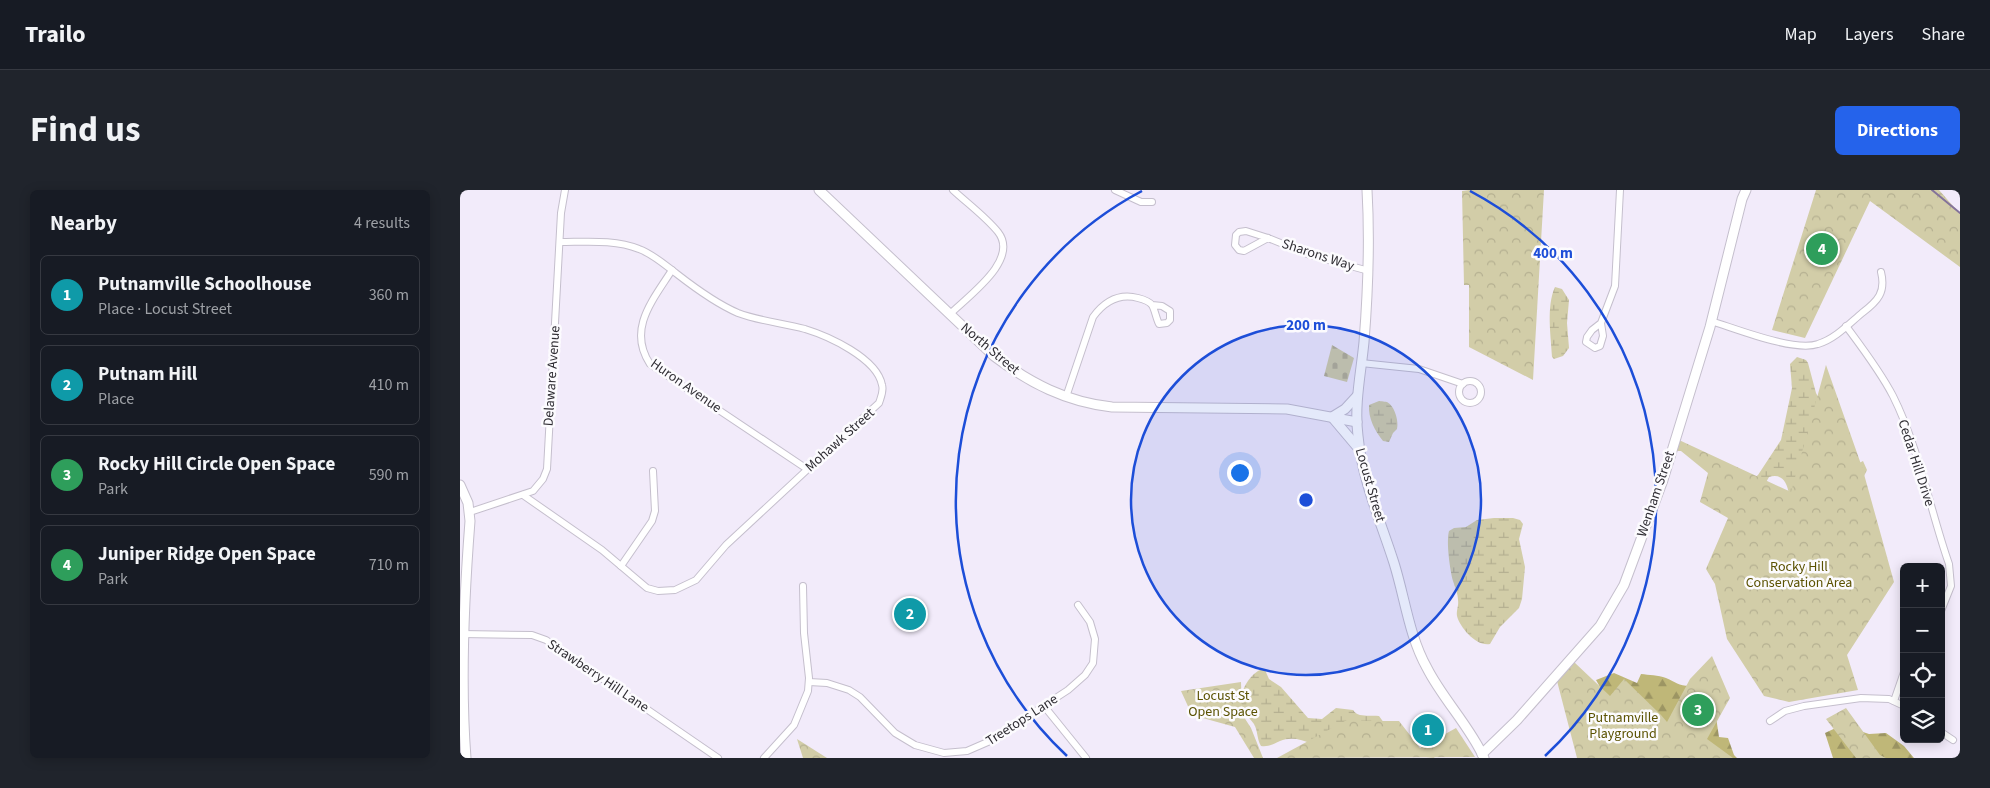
<!DOCTYPE html>
<meta charset="utf-8">
<style>
body{margin:0;font-family:"Source Sans 3",sans-serif;background:#20242c;color:#f1f3f6}
.controls{position:absolute;right:15px;bottom:15px;display:grid;overflow:hidden;border-radius:8px;box-shadow:0 2px 12px #0003}
.controls button{width:45px;height:45px;display:grid;place-items:center;padding:0;border:0;border-bottom:1px solid #363941;background:#171b24;color:#f1f3f6;font:25px sans-serif}
.you{position:absolute;left:779px;top:282px;width:18px;height:18px;margin:-12px;border:4px solid #fff;border-radius:50%;background:#1a73e8;box-shadow:0 0 0 8px #1a73e833}
.badge{display:grid;place-items:center;width:32px;height:32px;border-radius:50%;background:#2563eb;color:#fff;font-size:16px;font-weight:700}
.pin{position:absolute;translate:-50% -50%;border:2px solid #fff;box-shadow:0 1px 5px #0006}
.list{margin:0;padding:0;list-style:none}
h2{display:flex;justify-content:space-between;align-items:center;height:65px;margin:0;padding:0 20px;font-size:21px}
h2 small{font-size:16px;font-weight:400;color:#9ea1a6}
.list li{display:grid;grid-template-columns:32px 1fr auto;gap:15px;align-items:center;box-sizing:border-box;height:80px;margin:0 10px 10px;padding:0 10px;border:1px solid #363941;border-radius:8px}
.list b{display:block;font-size:19px;white-space:nowrap}
.list p{margin:0;font-size:16px;white-space:nowrap;color:#9ea1a6}
.list em{font-size:16px;font-style:normal;color:#9ea1a6}
.icon{flex:none;width:28px;height:28px;fill:none;stroke:currentColor;stroke-width:2;stroke-linecap:round;stroke-linejoin:round}
.map{position:relative;flex:none;width:1500px;height:568px;overflow:hidden;border-radius:8px}
header{display:flex;align-items:center;gap:30px;box-sizing:border-box;height:70px;padding:0 25px;background:#171b24;border-bottom:1px solid #363941}
header strong{font-size:24px}
nav{display:flex;gap:28px;margin-inline-start:auto;font-size:18px}
.intro{display:flex;align-items:center;justify-content:space-between;box-sizing:border-box;height:120px;padding:0 30px}
h1{margin:0;font-size:35px}
.button{padding:12px 22px;border-radius:8px;background:#2563eb;color:#fff;font-size:18px;font-weight:700}
main{display:flex;gap:30px;padding:0 30px}
aside{flex:1;background:#171b24;border-radius:8px;box-shadow:0 2px 12px #0003}
.map>svg:first-child{display:block}
</style>
<header>
<strong>Trailo</strong>
<nav><a>Map</a><a>Layers</a><a>Share</a></nav>
</header>
<div class="intro"><h1>Find us</h1><a class="button">Directions</a></div>
<main>
<aside>
<h2>Nearby<small>4 results</small></h2>
<ul class="list">
<li><span class="badge" style="background:#0f9aa8">1</span><div><b>Putnamville Schoolhouse</b><p>Place · Locust Street</p></div><em>360 m</em></li>
<li><span class="badge" style="background:#0f9aa8">2</span><div><b>Putnam Hill</b><p>Place</p></div><em>410 m</em></li>
<li><span class="badge" style="background:#2e9e5b">3</span><div><b>Rocky Hill Circle Open Space</b><p>Park</p></div><em>590 m</em></li>
<li><span class="badge" style="background:#2e9e5b">4</span><div><b>Juniper Ridge Open Space</b><p>Park</p></div><em>710 m</em></li>
</ul>
</aside>
<div class="map">
<svg width="1500" height="568" viewBox="0 0 1500 568">
<defs>
<pattern id="forest-firs" width="22" height="20" patternUnits="userSpaceOnUse" patternTransform="scale(1.25)"><rect width="22" height="20" fill="#bfb778"/><path d="M5 1l3.5 6h-7zM16 11l3.5 6h-7z" fill="#9c9563"/></pattern>
<pattern id="wetland-marsh" width="20" height="14" patternUnits="userSpaceOnUse" patternTransform="scale(1.25)"><rect width="20" height="14" fill="#d2cda8"/><path d="M1 5h8M5 5V1M11 12h8M15 12V8" fill="none" stroke="#b5b091"/></pattern>
<pattern id="cemetery-stones" width="16" height="16" patternUnits="userSpaceOnUse" patternTransform="scale(1.25)"><rect width="16" height="16" fill="#d2cda8"/><path d="M2 7V4a2 2 0 0 1 4 0v3zM10 15v-3a2 2 0 0 1 4 0v3z" fill="#b5b091"/></pattern>
<pattern id="park-crowns" width="20" height="18" patternUnits="userSpaceOnUse" patternTransform="scale(1.25)"><rect width="20" height="18" fill="#d2cda8"/><path d="M2 6a3 3 0 1 1 6 0M12 15a3 3 0 1 1 6 0" fill="none" stroke="#b5b091"/></pattern>
</defs>
<rect width="100%" height="100%" fill="#f2ebfa"/>
<g fill="url(#forest-firs)">
<path d="M 1154,483 L 1177,493 L 1181,484 C 1189,485 1198,485 1206,488 C 1216,492 1218,496 1230,496 L 1256,527 L 1259,547 L 1268,548 L 1274,565 L 1277,568 L 1195,568 L 1149,513 L 1136,490 Z"/>
<polygon points="1382,535 1409,544 1426,543 1444,556 1454,568 1373,568 1365,543"/>
</g>
<g fill="url(#wetland-marsh)">
<path d="M 1095,97 L 1102,99 L 1109,110 L 1107,133 L 1109,158 L 1103,166 L 1094,169 L 1092,167 C 1091,145 1086,117 1095,97 Z"/>
<path d="M 1337,167 L 1346,170 L 1348,173 L 1356,203 L 1393,276 L 1403,271 L 1407,280 L 1404,286 L 1329,304 C 1327,292 1322,283 1309,287 L 1304,296 L 1290,291 L 1298,285 L 1321,250 L 1332,198 L 1330,174 Z"/>
<path d="M 919,211 C 920,211 927,212 927,212 C 935,216 939,232 937,239 L 933,243 L 929,252 L 923,251 C 915,241 908,228 909,215 Z"/>
<path d="M 1034,328 L 1053,328 L 1060,330 L 1063,334 L 1059,349 L 1065,377 L 1062,409 L 1059,418 L 1040,437 L 1030,454 C 1017,457 1000,438 997,426 C 996,421 999,415 998,410 C 998,404 995,397 993,391 C 990,380 986,352 989,341 L 994,338 L 1006,337 L 1017,330 Z"/>
<path d="M 802,479 L 805,480 L 809,489 L 821,497 L 848,528 L 862,529 L 876,518 L 893,520 C 898,528 910,525 919,526 L 927,537 L 975,568 L 851,554 C 842,549 830,547 820,551 C 813,554 809,557 801,556 C 797,550 798,541 794,534 C 790,528 785,525 782,518 C 777,505 789,484 802,479 Z"/>
</g>
<polygon fill="url(#cemetery-stones)" points="872,155 894,168 887,192 864,186"/>
<g fill="url(#park-crowns)">
<polygon points="1010,0 1084,0 1073,190 1009,157 1009,95 1004,95 1002,1"/>
<polygon points="1356,0 1479,0 1500,24 1500,77 1410,11 1345,148 1312,140"/>
<polygon points="1366,175 1402,277 1434,392 1387,465 1398,500 1329,512 1304,506 1267,449 1255,394 1246,379 1268,328 1240,312 1248,283 1221,261 1216,261 1219,250 1331,302"/>
<polygon points="1252,466 1270,508 1247,549 1273,568 1117,568 1097,491 1114,472 1150,506 1164,489 1201,525 1207,532 1230,489"/>
<polygon points="781,492 782,524 791,538 803,568 794,568 775,537 732,525 721,501"/>
<polygon points="1386,518 1420,565 1426,568 1396,568 1366,529"/>
<polygon points="885,531 939,531 960,558 996,538 1015,567 817,568"/>
<polygon points="337,549 367,568 343,568"/>
</g>
<g fill="none" stroke-linecap="round" stroke-linejoin="round">
<polyline stroke="#84739a" stroke-width="2" points="1472,0 1500,23"/>
<g stroke="#c5bfcd" stroke-width="8">
<g id="street">
<polyline points="655,0 681,12 692,12"/>
<polyline points="808,48 784,61 779,60 775,55 776,45 779,42 786,41 808,48 850,65 909,81"/>
<path d="M 212,80 C 193,110 167,139 190,174 L 347,279"/>
<path d="M 490,124 C 508,106 560,70 538,42 C 526,27 507,13 493,0"/>
<path d="M 1251,131 C 1277,139 1334,162 1358,154 C 1375,149 1389,134 1402,123 C 1418,111 1426,102 1421,82"/>
<polyline points="1141,133 1143,146 1140,156 1135,158 1126,152 1127,147 1132,140 1141,133 1155,96 1160,0"/>
<path d="M 1386,136 C 1403,159 1420,181 1433,206 C 1459,258 1470,320 1489,374 L 1491,396 L 1481,421"/>
<polyline points="901,173 959,179 1003,194"/>
<circle cx="1010" cy="202" r="11"/>
<path d="M 606,207 L 633,127 C 644,112 659,103 678,108 C 682,109 689,111 692,115 C 695,120 696,128 699,134 L 707,133 L 710,130 L 710,121 L 702,116 L 692,115"/>
<path d="M 63,305 L 142,360 L 187,398 L 198,401 L 215,400 L 236,390 L 266,355 L 419,213 C 421,207 424,201 422,195 C 417,168 368,146 345,139 C 323,133 299,131 278,123 C 257,114 235,98 217,84 C 205,75 193,64 179,59 C 155,49 125,52 100,52"/>
<polyline points="10,322 73,301 83,289 87,279 101,23 105,0"/>
<polyline points="161,376 192,331 195,321 193,281"/>
<polyline points="1,444 72,445 86,450 258,568"/>
<polyline points="349,492 367,493 389,500 400,507 435,543 455,555 484,563 507,561 530,551 608,500 625,485 633,473 635,449 630,432 618,415"/>
<polyline points="1434,511 1444,482"/>
<polyline points="584,516 626,568"/>
<polyline points="1310,531 1325,521 1344,516 1401,508 1429,509 1444,516"/>
<polyline points="1481,542 1493,550"/>
<polyline points="304,568 334,535 348,501 349,488 344,443 343,396"/>
</g>
</g>
<g stroke="#c5bfcd" stroke-width="11">
<g id="secondary">
<path d="M 359,0 L 534,166 C 570,193 606,212 652,217 L 827,219 L 897,232"/>
<path d="M 907,0 C 910,51 908,101 904,152 C 901,183 894,214 898,246 C 902,290 921,332 934,373 C 945,408 949,446 967,478 C 982,508 1011,538 1024,568"/>
<polyline points="897,206 885,219 872,227 899,259"/>
<path d="M 0,295 L 8,313 L 10,331 C 4,408 0,491 6,568"/>
<polyline points="1022,564 1057,530 1140,436 1164,395 1203,290 1250,137 1282,9 1286,0"/>
</g>
</g>
<use href="#street" stroke="#fff" stroke-width="6"/>
<use href="#secondary" stroke="#fff" stroke-width="9"/>
</g>
<circle cx="846" cy="310" r="175" fill="#1d4ed8" fill-opacity=".12"/>
<g fill="none" stroke="#1d4ed8" stroke-width="2.5">
<circle cx="846" cy="310" r="175"/>
<path d="M607 566A350 350 0 0 1 682 1M1010 1A350 350 0 0 1 1085 566"/>
</g>
<g text-anchor="middle" dominant-baseline="central" stroke-width="5" stroke-linejoin="round" paint-order="stroke">
<g font-size="14" fill="#302e34" stroke="#fcfbfe">
<text transform="translate(858 65) rotate(18)">Sharons Way</text>
<text transform="translate(530 159) rotate(40)">North Street</text>
<text transform="translate(92 186) rotate(-86)">Delaware Avenue</text>
<text transform="translate(226 196) rotate(35)">Huron Avenue</text>
<text transform="translate(380 250) rotate(-42)">Mohawk Street</text>
<text transform="translate(1456 273) rotate(72)">Cedar Hill Drive</text>
<text transform="translate(910 295) rotate(74)">Locust Street</text>
<text transform="translate(1196 304) rotate(-71)">Wenham Street</text>
<text transform="translate(138 486) rotate(34)">Strawberry Hill Lane</text>
<text transform="translate(562 530) rotate(-33)">Treetops Lane</text>
</g>
<g font-size="14" fill="#5b5202" stroke="#fcfbfe">
<text x="1339" y="377">Rocky Hill<tspan x="1339" dy="16">Conservation Area</tspan></text>
<text x="763" y="506">Locust St<tspan x="763" dy="16">Open Space</tspan></text>
<text x="1163" y="528">Putnamville<tspan x="1163" dy="16">Playground</tspan></text>
</g>
</g>
<circle cx="846" cy="310" r="8" fill="#1d4ed8" stroke="#fcfbfe" stroke-width="2.5"/>
<g font-size="15" text-anchor="middle" font-weight="bold" fill="#1d4ed8" stroke="#fcfbfe" stroke-width="5" stroke-linejoin="round" paint-order="stroke">
<text x="1093" y="68">400 m</text>
<text x="846" y="140">200 m</text>
</g>
</svg>
<div class="controls">
<button>+</button>
<button>−</button>
<button><svg class="icon" aria-label="locate" viewBox="0 0 24 24"><circle cx="12" cy="12" r="6"/><path d="M12 2v4M12 18v4M2 12h4M18 12h4"/></svg></button>
<button><svg class="icon" aria-label="layers" viewBox="0 0 24 24"><path d="M12 4l9 5-9 5-9-5zM3 14l9 5 9-5"/></svg></button>
</div>
<div class="you"></div>
<div class="pin badge" style="left:968px;top:540px;background:#0f9aa8">1</div>
<div class="pin badge" style="left:450px;top:424px;background:#0f9aa8">2</div>
<div class="pin badge" style="left:1238px;top:520px;background:#2e9e5b">3</div>
<div class="pin badge" style="left:1362px;top:59px;background:#2e9e5b">4</div>
</div>
</main>
